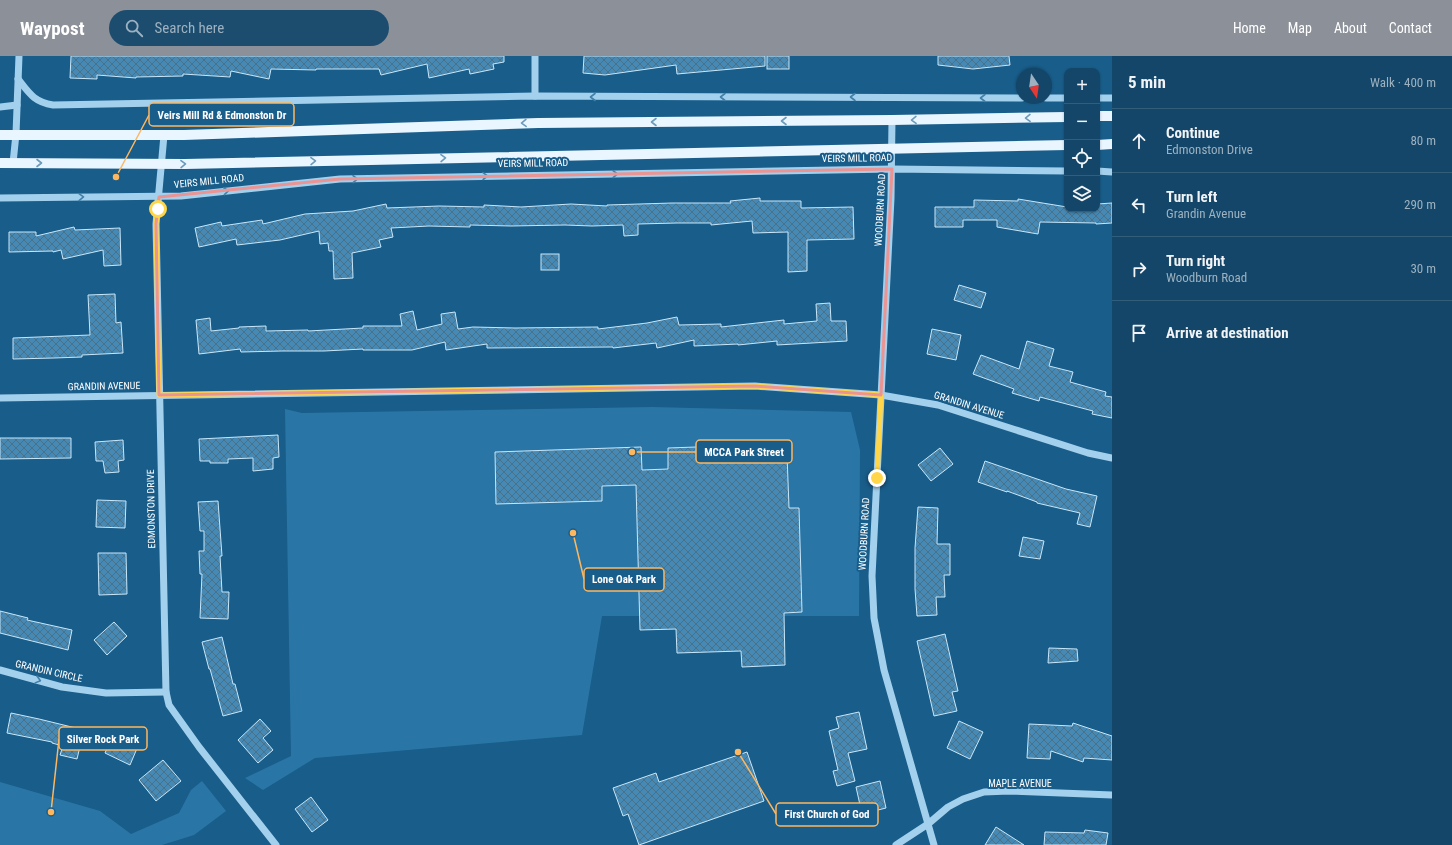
<!DOCTYPE html>
<meta charset="utf-8">
<style>
body{margin:0;font-family:"Roboto Condensed",sans-serif;background:#1c4d6e;color:#f1f3f6}
.controls{position:absolute;right:12px;top:12px;display:grid;overflow:hidden;border-radius:8px;box-shadow:0 1px 3px #0004}
.controls button{width:36px;height:36px;display:grid;place-items:center;padding:0;border:0;border-bottom:1px solid #325e7c;background:#134668;color:#f1f3f6;font:20px sans-serif}
.compass{position:absolute;left:1016px;top:12px;width:36px;height:36px;border-radius:50%;background:#134668;box-shadow:0 1px 3px #0004;rotate:167deg}
.stop{position:absolute;width:12px;height:12px;margin:-9px;border:3px solid #ffd54a;border-radius:50%;background:#fff}
.stop.end{background:#ffd54a;border-color:#fff;box-shadow:0 1px 4px #0008}
.list{margin:0;padding:0;list-style:none}
h2{display:flex;justify-content:space-between;align-items:center;height:52px;margin:0;padding:0 16px;font-size:17px}
h2 small{font-size:13px;font-weight:400;color:#9db1c0}
.list li{display:grid;grid-template-columns:26px 1fr auto;gap:12px;align-items:center;box-sizing:border-box;height:64px;padding:0 16px;border-top:1px solid #325e7c}
.list b{display:block;font-size:15px;white-space:nowrap}
.list p{margin:0;font-size:13px;white-space:nowrap;color:#9db1c0}
.list em{font-size:13px;font-style:normal;color:#9db1c0}
.icon{flex:none;width:22px;height:22px;fill:none;stroke:currentColor;stroke-width:2;stroke-linecap:round;stroke-linejoin:round}
.map{position:relative;flex:none;width:1112px;height:789px;overflow:hidden}
header{display:flex;align-items:center;gap:24px;box-sizing:border-box;height:56px;padding:0 20px;background:#8c9099;color:#fff}
header strong{font-size:19px}
nav{display:flex;gap:22px;margin-inline-start:auto;font-size:14px}
.search{width:280px;height:36px;background:#1c4d6e;display:flex;align-items:center;gap:10px;box-sizing:border-box;padding:0 14px;border-radius:22px;color:#9db1c0;font-size:15px}
main{display:flex}
aside{flex:1;background:#134668}
.map>svg:first-child{display:block}
</style>
<header>
<strong>Waypost</strong>
<div class="search"><svg class="icon" aria-label="search" viewBox="0 0 24 24"><circle cx="10" cy="10" r="6"/><path d="M15 15l6 6"/></svg>Search here</div>
<nav><a>Home</a><a>Map</a><a>About</a><a>Contact</a></nav>
</header>
<main>
<div class="map">
<svg width="1112" height="789" viewBox="0 0 1112 789">
<defs>
<pattern id="building-cross-hatch" width="8" height="8" patternUnits="userSpaceOnUse"><rect width="8" height="8" fill="#4689b4"/><path d="M0 0l8 8M0 8l8-8" fill="none" stroke="#48718a"/></pattern>
</defs>
<rect width="100%" height="100%" fill="#195d8a"/>
<g fill="#2976a6">
<polygon points="652,351 851,356 860,394 859,560 602,560 582,679 315,702 263,734 245,722 291,700 285,353 302,357"/>
<polygon points="202,725 226,755 194,779 162,789 0,789 0,726 100,755 131,778 179,757 191,734"/>
</g>
<g fill="url(#building-cross-hatch)" stroke="#c8e7fa">
<polygon points="71,0 504,0 504,6 493,8 494,13 470,18 469,13 429,22 427,8 381,19 379,13 316,13 316,14 271,13 269,23 231,15 230,21 183,18 183,20 136,21 136,22 97,19 97,23 70,22"/>
<polygon points="584,0 765,0 765,10 677,18 676,9 605,19 583,17"/>
<rect x="767" y="0" width="22" height="13"/>
<polygon points="938,0 1009,0 1010,9 973,13 938,9"/>
<polygon points="760,142 760,145 801,145 801,152 853,151 854,183 807,184 807,215 788,216 788,176 753,177 752,165 711,169 711,167 677,167 638,168 638,179 624,180 623,169 592,170 565,169 511,170 470,169 470,171 429,170 391,172 393,181 379,184 381,191 352,197 353,222 334,223 333,195 329,195 328,187 320,188 319,175 280,184 237,189 236,183 199,191 195,172 221,166 222,170 262,164 263,168 305,158 353,155 386,148 387,152 439,150 484,151 484,149 521,151 571,148 607,150 607,149 672,147 731,147 730,145"/>
<polygon points="1018,143 1067,151 1067,153 1097,153 1097,148 1112,147 1112,167 1096,168 1096,167 1040,166 1038,178 997,171 997,164 963,164 963,171 935,171 935,151 974,151 974,144 1018,145"/>
<polygon points="74,171 75,174 120,172 121,209 104,210 103,194 63,203 61,194 53,196 53,195 9,196 9,176 36,176 36,180"/>
<rect x="541" y="198" width="18" height="16"/>
<polygon points="959,229 986,237 981,252 954,244"/>
<polygon points="115,238 116,267 121,266 123,297 82,299 82,301 54,302 13,303 13,282 90,279 88,239"/>
<polygon points="830,247 831,265 846,265 847,285 777,289 777,285 738,289 738,288 694,290 694,284 657,292 656,287 613,292 613,291 487,292 487,288 446,294 445,286 412,294 363,294 363,293 324,295 282,295 241,296 240,293 199,298 196,264 210,262 211,275 239,272 239,271 266,270 266,275 308,274 308,275 363,272 363,270 402,270 400,258 413,255 417,274 442,268 441,258 455,256 458,273 473,271 515,272 598,271 598,273 647,267 677,261 679,269 721,268 721,271 784,264 784,268 817,265 816,248"/>
<polygon points="932,273 961,279 956,304 927,298"/>
<polygon points="1027,285 1054,293 1049,310 1073,316 1070,326 1106,336 1105,340 1112,341 1112,362 1092,358 1093,355 1040,341 1039,345 1012,337 1014,333 973,318 981,299 1019,313"/>
<polygon points="278,379 279,401 273,402 273,413 253,415 253,402 228,403 228,407 210,407 210,405 200,405 199,383"/>
<polygon points="0,382 71,382 71,402 0,403"/>
<polygon points="123,384 124,404 118,405 119,416 105,417 103,405 96,405 95,386"/>
<polygon points="753,389 753,399 787,398 789,452 799,452 802,556 784,557 785,609 742,611 741,595 677,597 676,573 640,574 636,429 602,430 602,445 496,448 495,396 641,391 642,414 668,413 668,392"/>
<polygon points="940,392 953,408 931,425 918,409"/>
<polygon points="985,405 1066,433 1097,440 1090,471 1077,468 1080,457 1037,447 1037,446 1007,435 1007,436 978,426"/>
<polygon points="97,444 126,445 125,472 96,471"/>
<polygon points="218,445 222,500 220,500 222,536 229,536 228,563 200,562 202,518 200,518 199,495 204,495 204,475 200,475 198,446"/>
<polygon points="918,451 938,452 937,488 950,488 950,519 944,519 945,541 936,541 937,559 917,560 915,533 915,492"/>
<polygon points="1023,481 1044,485 1040,503 1019,500"/>
<polygon points="98,497 126,497 127,538 99,539"/>
<polygon points="0,555 28,562 27,564 72,574 68,594 0,577"/>
<polygon points="114,566 127,580 107,599 94,584"/>
<polygon points="945,578 958,635 952,636 957,655 934,660 917,585"/>
<polygon points="222,581 233,628 235,628 242,655 223,660 210,613 209,613 202,586"/>
<polygon points="1049,592 1077,593 1078,605 1048,607"/>
<polygon points="859,656 867,693 848,697 855,725 837,730 833,715 838,714 829,675 839,672 836,661"/>
<polygon points="11,657 39,663 84,674 77,703 60,699 63,690 52,687 52,686 7,677"/>
<polygon points="260,663 271,675 263,682 273,694 258,707 238,684"/>
<polygon points="959,665 983,676 970,703 947,692"/>
<polygon points="1073,667 1112,680 1112,704 1084,702 1083,706 1051,695 1050,703 1027,702 1029,668 1072,670"/>
<polygon points="113,679 138,690 130,709 105,697"/>
<polygon points="747,696 764,745 639,789 628,758 623,760 613,732 656,717 659,726"/>
<polygon points="163,704 181,725 156,745 139,724"/>
<polygon points="880,725 886,752 862,758 856,731"/>
<polygon points="311,741 328,764 312,776 295,753"/>
<polygon points="996,771 1024,789 985,789"/>
<polygon points="1085,774 1108,777 1106,789 1044,789 1045,776 1084,777"/>
</g>
<g fill="none" stroke-linecap="round" stroke-linejoin="round">
<g stroke="#a3d0ed" stroke-width="7">
<polyline points="535,0 535,40"/>
<path d="M 18,23 C 29,37 34,46 53,49 L 535,40 L 1022,42"/>
<polyline points="1046,42 1067,42"/>
<polyline points="1097,42 1112,42"/>
<polyline points="0,51 17,49"/>
<polyline points="892,64 891,142 872,520 874,562 884,614 934,789"/>
<polyline points="164,79 156,168 166,636 169,649 199,691 276,789"/>
<polyline points="13,107 16,78 19,0"/>
<polyline points="1097,115 1112,116"/>
<polyline points="0,142 181,140 340,123 892,113 1067,115"/>
<polyline points="0,342 755,330 881,339 938,349 1088,397 1112,402"/>
<polyline points="0,614 62,631 106,637 166,636"/>
<polyline points="896,789 928,768 948,751 963,743 984,736 1009,735 1112,739"/>
</g>
<g stroke="#e9f5ff" stroke-width="10">
<polyline points="1097,60 1112,60"/>
<polyline points="0,79 184,79 538,67 892,64 1067,61"/>
<polyline points="1097,89 1112,88"/>
<polyline points="0,107 185,108 1067,89"/>
</g>
</g>
<defs><path id="oneway-chevron" d="M-2-3.5L2.5 0L-2 3.5" fill="none" stroke-width="1.6" stroke-linecap="round" stroke-linejoin="round"/></defs>
<g stroke="#4280a8">
<use href="#oneway-chevron" transform="translate(593 41) rotate(-180)"/>
<use href="#oneway-chevron" transform="translate(723 41) rotate(-180)"/>
<use href="#oneway-chevron" transform="translate(853 41) rotate(-180)"/>
<use href="#oneway-chevron" transform="translate(983 42) rotate(-180)"/>
<use href="#oneway-chevron" transform="translate(615 118) rotate(-1)"/>
<use href="#oneway-chevron" transform="translate(485 120) rotate(-1)"/>
<use href="#oneway-chevron" transform="translate(355 123) rotate(-1)"/>
<use href="#oneway-chevron" transform="translate(226 135) rotate(-6)"/>
<use href="#oneway-chevron" transform="translate(81 141) rotate(-1)"/>
<use href="#oneway-chevron" transform="translate(38 624) rotate(15)"/>
</g>
<g stroke="#6c9ab9">
<use href="#oneway-chevron" transform="translate(1028 62) rotate(179)"/>
<use href="#oneway-chevron" transform="translate(914 64) rotate(179)"/>
<use href="#oneway-chevron" transform="translate(784 65) rotate(180)"/>
<use href="#oneway-chevron" transform="translate(654 66) rotate(180)"/>
<use href="#oneway-chevron" transform="translate(524 67) rotate(178)"/>
<use href="#oneway-chevron" transform="translate(443 102) rotate(-1)"/>
<use href="#oneway-chevron" transform="translate(313 105) rotate(-1)"/>
<use href="#oneway-chevron" transform="translate(39 107)"/>
<use href="#oneway-chevron" transform="translate(183 108) rotate(-1)"/>
</g>
<g fill="none" stroke-linecap="round" stroke-linejoin="round">
<polyline stroke="#ffd54a" stroke-width="5" points="158,153 156,168 159,339 755,330 881,339 877,422"/>
</g>
<path fill="none" stroke="#ea9494" stroke-width="3" stroke-linejoin="round" d="M 892,113 L 881,339 L 755,330 L 159,339 L 156,168 L 159,141 L 340,123 Z"/>
<g text-anchor="middle" dominant-baseline="central" stroke-width="4" stroke-linejoin="round" paint-order="stroke">
<g font-size="10" fill="#fff" stroke="#195d8a">
<text transform="translate(857 102) rotate(-1)">VEIRS MILL ROAD</text>
<text transform="translate(533 107) rotate(-1)">VEIRS MILL ROAD</text>
<text transform="translate(209 125) rotate(-6)">VEIRS MILL ROAD</text>
<text transform="translate(880 154) rotate(-87)">WOODBURN ROAD</text>
<text transform="translate(104 330) rotate(-1)">GRANDIN AVENUE</text>
<text transform="translate(969 349) rotate(17)">GRANDIN AVENUE</text>
<text transform="translate(151 453) rotate(-91)">EDMONSTON DRIVE</text>
<text transform="translate(864 478) rotate(-87)">WOODBURN ROAD</text>
<text transform="translate(49 615) rotate(13)">GRANDIN CIRCLE</text>
<text x="1020" y="727">MAPLE AVENUE</text>
</g>
</g>
<path fill="none" stroke="#ffb75f" stroke-width="1.5" d="M116 121L149 59M632 396L696 396M573 477L584 523M51 756L59 683M738 696L776 758"/>
<g fill="#ffb75f" stroke="#195d8a" stroke-width="1.5">
<circle cx="116" cy="121" r="4"/>
<circle cx="632" cy="396" r="4"/>
<circle cx="573" cy="477" r="4"/>
<circle cx="51" cy="756" r="4"/>
<circle cx="738" cy="696" r="4"/>
</g>
<g fill="#195d8a" stroke="#ffb75f" stroke-width="1.5">
<rect x="149" y="47" width="145" height="23" rx="4"/>
<rect x="696" y="384" width="96" height="23" rx="4"/>
<rect x="584" y="512" width="80" height="23" rx="4"/>
<rect x="59" y="671" width="88" height="23" rx="4"/>
<rect x="776" y="747" width="102" height="23" rx="4"/>
</g>
<g font-size="11" text-anchor="middle" font-weight="bold" fill="#fff">
<text x="222" y="63">Veirs Mill Rd &amp; Edmonston Dr</text>
<text x="744" y="400">MCCA Park Street</text>
<text x="624" y="527">Lone Oak Park</text>
<text x="103" y="687">Silver Rock Park</text>
<text x="827" y="762">First Church of God</text>
</g>
</svg>
<div class="controls">
<button>+</button>
<button>−</button>
<button><svg class="icon" aria-label="locate" viewBox="0 0 24 24"><circle cx="12" cy="12" r="6"/><path d="M12 2v4M12 18v4M2 12h4M18 12h4"/></svg></button>
<button><svg class="icon" aria-label="layers" viewBox="0 0 24 24"><path d="M12 4l9 5-9 5-9-5zM3 14l9 5 9-5"/></svg></button>
</div>
<svg class="compass" viewBox="-18 -18 36 36"><path d="M0-13l5 13h-10z" fill="#e53935"/><path d="M0 13l5-13h-10z" fill="#9db1c0"/></svg>
<div class="stop" style="left:158px;top:153px"></div>
<div class="stop end" style="left:877px;top:422px"></div>
</div>
<aside>
<h2>5 min<small>Walk · 400 m</small></h2>
<ul class="list">
<li><svg class="icon" aria-label="ahead" viewBox="0 0 24 24"><path d="M12 20V5M6 11l6-6 6 6"/></svg><div><b>Continue</b><p>Edmonston Drive</p></div><em>80 m</em></li>
<li><svg class="icon" aria-label="left" viewBox="0 0 24 24"><path d="M17 20v-9H6M10 6l-5 5 5 5"/></svg><div><b>Turn left</b><p>Grandin Avenue</p></div><em>290 m</em></li>
<li><svg class="icon" aria-label="right" viewBox="0 0 24 24"><path d="M7 20v-9h11M14 6l5 5-5 5"/></svg><div><b>Turn right</b><p>Woodburn Road</p></div><em>30 m</em></li>
<li><svg class="icon" aria-label="arrive" viewBox="0 0 24 24"><path d="M6 21V4h12l-3 4 3 4H6"/></svg><div><b>Arrive at destination</b></div></li>
</ul>
</aside>
</main>
